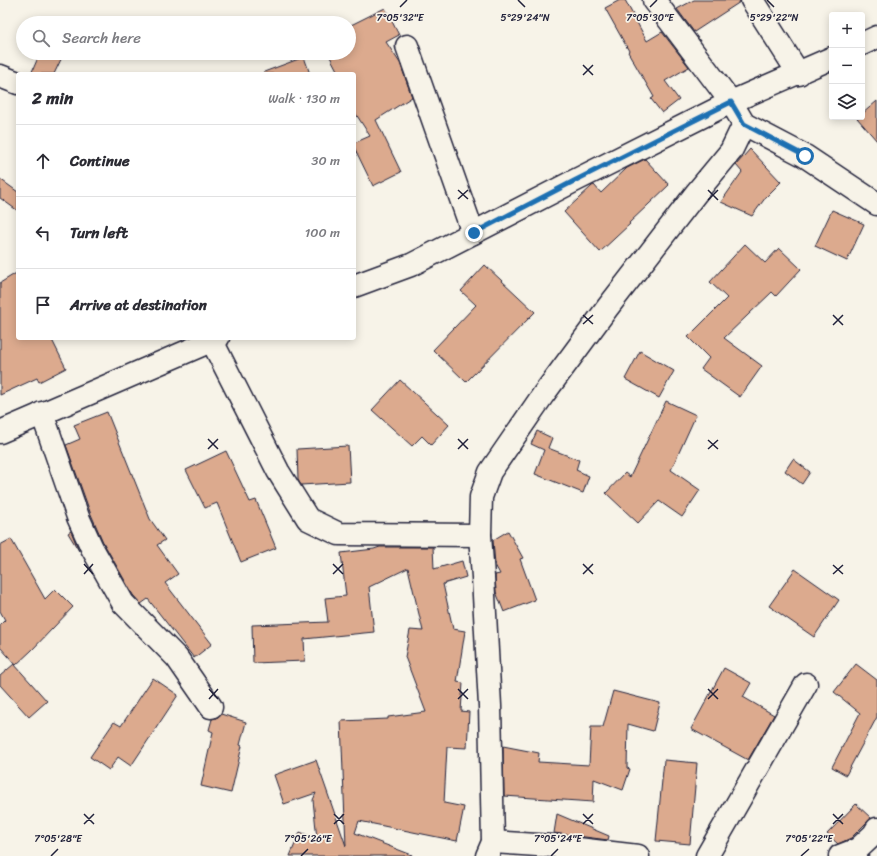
<!DOCTYPE html>
<meta charset="utf-8">
<style>
body{margin:0;font-family:Sriracha,sans-serif;background:#f7f7f7;color:#2b2b33}
.controls{position:absolute;right:12px;top:12px;display:grid;overflow:hidden;border-radius:4px;box-shadow:0 2px 10px #0003}
.controls button{width:36px;height:36px;display:grid;place-items:center;padding:0;border:0;border-bottom:1px solid #e1e1e2;background:#fff;color:#2b2b33;font:20px sans-serif}
.stop{position:absolute;width:12px;height:12px;margin:-9px;border:3px solid #1f6fb2;border-radius:50%;background:#fff}
.stop.end{background:#1f6fb2;border-color:#fff;box-shadow:0 1px 4px #0008}
.list{margin:0;padding:0;list-style:none}
h2{display:flex;justify-content:space-between;align-items:center;height:52px;margin:0;padding:0 16px;font-size:17px}
h2 small{font-size:13px;font-weight:400;color:#7c7c81}
.list li{display:grid;grid-template-columns:26px 1fr auto;gap:12px;align-items:center;box-sizing:border-box;height:72px;padding:0 16px;border-top:1px solid #e1e1e2}
.list b{display:block;font-size:15px;white-space:nowrap}
.list em{font-size:13px;font-style:normal;color:#7c7c81}
.icon{flex:none;width:22px;height:22px;fill:none;stroke:currentColor;stroke-width:2;stroke-linecap:round;stroke-linejoin:round}
.map{position:relative;flex:none;width:877px;height:856px;overflow:hidden}
.search{position:absolute;background:#fff;box-shadow:0 2px 10px #0003;left:16px;top:16px;width:340px;height:44px;display:flex;align-items:center;gap:10px;box-sizing:border-box;padding:0 14px;border-radius:22px;color:#7c7c81;font-size:15px}
.panel{position:absolute;background:#fff;box-shadow:0 2px 10px #0003;left:16px;top:72px;width:340px;height:268px;border-radius:4px}
.map>svg:first-child{display:block}
</style>
<div class="map">
<svg width="877" height="856" viewBox="0 0 877 856">
<rect width="100%" height="100%" fill="#f7f3e8"/>
<filter id="ink" filterUnits="userSpaceOnUse"><feTurbulence type="fractalNoise" baseFrequency=".025" numOctaves="2"/><feDisplacementMap in="SourceGraphic" scale="8" xChannelSelector="R" yChannelSelector="G"/><feConvolveMatrix kernelMatrix="1 2 1 2 8 2 1 2 1" color-interpolation-filters="sRGB"/></filter>
<g filter="url(#ink)">
<g fill="#dcaa8e" stroke="#22223b">
<polygon points="620,0 625,0 647,41 662,32 689,67 665,81 679,100 662,113 651,99 654,97 628,52 629,51 605,8"/>
<polygon points="694,0 740,0 740,2 694,32 677,9"/>
<polygon points="385,8 399,35 386,42 400,63 412,97 376,120 401,172 373,186 354,147 354,143 370,136 354,111 354,74 339,74 328,53 349,53 349,26"/>
<polygon points="40,53 64,53 54,74 31,74"/>
<polygon points="304,57 310,74 264,74 264,72"/>
<polygon points="877,101 877,141 857,118 862,117 862,114"/>
<polygon points="750,149 781,182 766,197 752,216 721,202 742,172 736,165"/>
<polygon points="645,159 669,185 629,223 630,224 600,252 564,212 592,186 594,185 601,193 627,168"/>
<polygon points="0,179 18,192 18,211 0,198"/>
<polygon points="832,210 864,224 847,261 815,246"/>
<polygon points="745,244 765,263 779,248 801,269 776,296 772,292 724,338 762,366 740,397 701,369 709,358 688,337 727,298 710,282"/>
<polygon points="485,265 535,312 466,382 433,350 476,305 461,291"/>
<polygon points="18,272 18,338 51,338 66,368 39,382 37,378 0,395 0,283"/>
<polygon points="640,351 674,371 659,398 625,379"/>
<polygon points="400,380 449,425 431,445 422,436 412,446 372,410"/>
<polygon points="666,401 696,415 671,470 700,490 682,517 659,501 638,523 606,493 625,473 630,477"/>
<polygon points="107,412 150,519 165,540 157,545 178,574 165,583 212,644 194,658 148,599 141,604 133,595 103,542 90,512 66,445 80,439 74,425"/>
<polygon points="537,431 552,438 548,448 579,460 576,470 589,476 583,493 535,474 544,450 531,444"/>
<polygon points="348,446 350,482 301,485 298,480 297,449"/>
<polygon points="226,451 250,502 256,500 276,548 241,562 217,503 205,508 186,470"/>
<polygon points="793,459 810,472 802,484 785,471"/>
<polygon points="71,531 79,551 68,533"/>
<polygon points="508,531 523,558 520,559 535,600 504,612 496,592 495,575 500,574 495,565 493,540"/>
<polygon points="11,539 45,599 55,589 73,607 32,650 16,665 0,647 0,625 5,620 0,611 0,545"/>
<polygon points="380,547 433,547 434,569 462,561 466,577 443,584 453,629 465,631 457,682 463,683 461,711 469,712 467,748 447,747 444,803 464,807 457,841 359,821 355,833 412,855 412,856 290,856 300,832 317,839 313,800 316,793 284,804 274,775 316,760 346,846 341,721 388,719 388,717 426,712 405,657 410,630 423,631 408,568 369,587 374,632 304,639 305,661 253,663 252,625 328,622 325,598 346,596 341,553 374,549"/>
<polygon points="795,569 839,600 814,637 769,606"/>
<polygon points="14,664 47,701 29,717 0,685 0,676"/>
<polygon points="856,664 877,680 877,717 846,775 832,767 860,713 834,692"/>
<polygon points="724,668 751,683 743,697 774,715 748,760 691,729"/>
<polygon points="153,678 178,695 131,766 118,757 109,770 90,757 114,722 121,726"/>
<polygon points="613,691 660,703 653,731 628,724 627,768 630,769 623,790 594,779 593,802 504,796 503,746 539,753 538,762 589,765 591,727 603,727"/>
<polygon points="221,714 246,722 240,745 242,746 231,793 201,786 213,732 209,730 212,719 218,717"/>
<polygon points="664,760 697,763 690,844 656,841"/>
<polygon points="856,804 871,818 851,838 838,844 827,834"/>
<polygon points="557,814 609,836 608,840 554,833"/>
</g>
<g fill="none" stroke-linecap="round" stroke-linejoin="round">
<g stroke="#22223b" stroke-width="25">
<g id="minor">
<polyline points="654,0 731,102 744,124 805,156 877,204"/>
<polyline points="752,0 799,74"/>
<polyline points="862,44 877,37"/>
<polyline points="407,46 473,233"/>
<polyline points="0,76 18,83"/>
<polyline points="354,286 411,265 574,181 731,102 832,58"/>
<polyline points="212,341 278,471 308,519 339,534 480,535"/>
<polyline points="42,413 78,517 92,548 123,603 177,658 211,707"/>
<polyline points="0,432 218,338"/>
<polyline points="493,842 552,846 638,856"/>
<polyline points="487,856 493,842 490,706 483,577 480,535 481,497 490,472 543,395 608,307 697,192 731,151 744,124"/>
<polyline points="707,856 806,684"/>
<polyline points="840,856 858,849 874,834 877,829"/>
</g>
</g>
<use href="#minor" stroke="#f7f3e8" stroke-width="22"/>
</g>
</g>
<g fill="none" stroke-linecap="round" stroke-linejoin="round" filter="url(#ink)">
<polyline stroke="#1f6fb2" stroke-width="5" points="474,233 574,181 731,102 744,124 805,156"/>
</g>
<path fill="none" stroke="#22223b" stroke-width="1.5" d="M 518,0 L 525,7M 767,0 L 774,7M 400,7 L 407,0M 650,7 L 657,0M 583,65 L 593,75M 583,75 L 593,65M 458,190 L 468,199M 708,190 L 718,200M 458,199 L 468,190M 708,200 L 718,190M 583,315 L 593,324M 833,315 L 843,325M 583,324 L 593,315M 833,325 L 843,315M 208,439 L 218,449M 458,439 L 468,449M 708,440 L 718,449M 208,449 L 218,439M 458,449 L 468,439M 708,449 L 718,440M 84,564 L 93,574M 333,564 L 343,574M 583,564 L 593,574M 833,565 L 843,574M 84,574 L 93,564M 333,574 L 343,564M 583,574 L 593,564M 833,574 L 843,565M 209,689 L 218,699M 458,689 L 468,699M 708,689 L 718,699M 209,699 L 218,689M 458,699 L 468,689M 708,699 L 718,689M 84,814 L 94,824M 334,814 L 344,824M 583,814 L 593,824M 833,814 L 843,824M 84,824 L 94,814M 334,824 L 344,814M 583,824 L 593,814M 833,824 L 843,814M 51,856 L 58,849M 301,856 L 308,849M 551,856 L 558,849M 801,856 L 809,849"/>
<g font-size="10" text-anchor="middle" fill="#22223b" stroke="#f7f3e8" stroke-width="3.5" stroke-linejoin="round" paint-order="stroke">
<text x="400" y="21">7°05'32"E</text>
<text x="525" y="21">5°29'24"N</text>
<text x="650" y="21">7°05'30"E</text>
<text x="774" y="21">5°29'22"N</text>
<text x="58" y="842">7°05'28"E</text>
<text x="308" y="842">7°05'26"E</text>
<text x="558" y="842">7°05'24"E</text>
<text x="809" y="842">7°05'22"E</text>
</g>
</svg>
<div class="controls">
<button>+</button>
<button>−</button>
<button><svg class="icon" aria-label="layers" viewBox="0 0 24 24"><path d="M12 4l9 5-9 5-9-5zM3 14l9 5 9-5"/></svg></button>
</div>
<div class="stop" style="left:805px;top:156px"></div>
<div class="stop end" style="left:474px;top:233px"></div>
<div class="search"><svg class="icon" aria-label="search" viewBox="0 0 24 24"><circle cx="10" cy="10" r="6"/><path d="M15 15l6 6"/></svg>Search here</div>
<section class="panel">
<h2>2 min<small>Walk · 130 m</small></h2>
<ul class="list">
<li><svg class="icon" aria-label="ahead" viewBox="0 0 24 24"><path d="M12 20V5M6 11l6-6 6 6"/></svg><div><b>Continue</b></div><em>30 m</em></li>
<li><svg class="icon" aria-label="left" viewBox="0 0 24 24"><path d="M17 20v-9H6M10 6l-5 5 5 5"/></svg><div><b>Turn left</b></div><em>100 m</em></li>
<li><svg class="icon" aria-label="arrive" viewBox="0 0 24 24"><path d="M6 21V4h12l-3 4 3 4H6"/></svg><div><b>Arrive at destination</b></div></li>
</ul>
</section>
</div>
